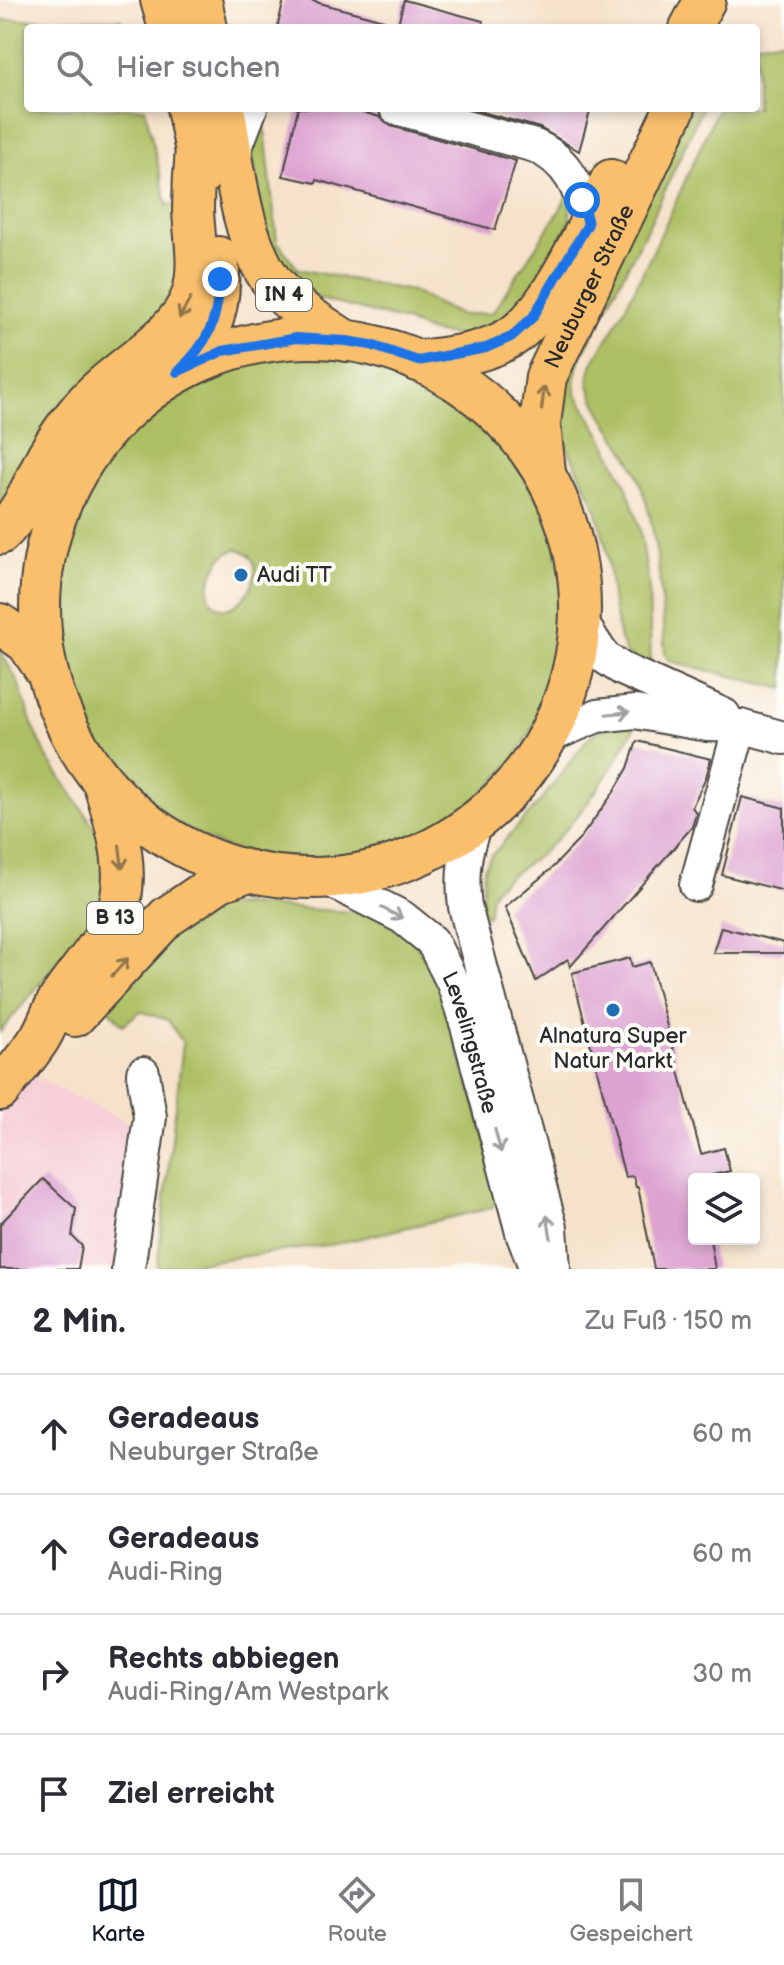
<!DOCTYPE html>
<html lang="de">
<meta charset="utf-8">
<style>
body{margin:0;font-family:"Balsamiq Sans",sans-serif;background:#f2f2f3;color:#2b2b33}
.controls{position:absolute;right:24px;bottom:24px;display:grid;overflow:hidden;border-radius:8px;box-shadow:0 4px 12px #0003}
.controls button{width:72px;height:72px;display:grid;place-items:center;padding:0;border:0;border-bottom:2px solid #e1e1e2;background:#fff;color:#2b2b33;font:40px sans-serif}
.stop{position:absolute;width:24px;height:24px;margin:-18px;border:6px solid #1a73e8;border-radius:50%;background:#fff}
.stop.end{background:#1a73e8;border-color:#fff;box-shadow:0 2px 8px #0008}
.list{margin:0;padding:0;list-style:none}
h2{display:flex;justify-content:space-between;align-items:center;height:104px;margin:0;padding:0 32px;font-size:34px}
h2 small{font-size:26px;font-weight:400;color:#7c7c81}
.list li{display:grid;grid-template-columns:52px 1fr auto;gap:24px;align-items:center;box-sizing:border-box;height:120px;padding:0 32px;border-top:2px solid #e1e1e2}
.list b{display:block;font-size:30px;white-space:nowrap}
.list p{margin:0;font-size:26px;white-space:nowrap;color:#7c7c81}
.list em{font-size:26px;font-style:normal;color:#7c7c81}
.icon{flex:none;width:44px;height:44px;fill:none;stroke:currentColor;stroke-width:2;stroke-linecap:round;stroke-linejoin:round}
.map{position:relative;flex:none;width:784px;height:1269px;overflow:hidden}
.search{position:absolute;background:#fff;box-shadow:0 4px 12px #0003;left:24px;right:24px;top:24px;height:88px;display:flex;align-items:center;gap:20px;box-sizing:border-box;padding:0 28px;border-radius:8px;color:#7c7c81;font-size:30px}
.sheet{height:584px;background:#fff}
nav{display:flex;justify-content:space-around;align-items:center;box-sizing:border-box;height:112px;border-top:2px solid #e1e1e2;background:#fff;font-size:22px;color:#7c7c81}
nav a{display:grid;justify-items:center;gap:4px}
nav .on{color:#111827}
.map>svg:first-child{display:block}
</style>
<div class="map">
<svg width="784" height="1269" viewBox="0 0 784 1269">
<rect width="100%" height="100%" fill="#fdfcf7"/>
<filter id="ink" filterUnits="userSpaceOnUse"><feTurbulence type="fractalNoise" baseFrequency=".0125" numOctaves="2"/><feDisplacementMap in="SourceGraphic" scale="16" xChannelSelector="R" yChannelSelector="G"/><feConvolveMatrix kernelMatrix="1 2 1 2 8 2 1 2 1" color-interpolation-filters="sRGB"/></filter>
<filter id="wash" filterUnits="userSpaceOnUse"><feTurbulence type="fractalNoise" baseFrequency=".006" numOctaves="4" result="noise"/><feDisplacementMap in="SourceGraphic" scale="32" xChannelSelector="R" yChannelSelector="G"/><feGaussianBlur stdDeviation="1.8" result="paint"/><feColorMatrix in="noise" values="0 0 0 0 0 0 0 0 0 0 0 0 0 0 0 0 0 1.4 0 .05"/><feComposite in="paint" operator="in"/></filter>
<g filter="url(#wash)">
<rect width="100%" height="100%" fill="#f6e2ca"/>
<polygon fill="#f6cfd7" points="0,1060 137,1127 113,1269 0,1269"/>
<g fill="#adbf63" stroke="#6c7547" stroke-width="2" fill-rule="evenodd">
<polygon points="121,19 124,28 28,28 28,108 145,108 167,205 179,203 178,292 0,518 0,20"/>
<path d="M 784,40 L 784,689 L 669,661 L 665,654 C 661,591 659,528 635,469 C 624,444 592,407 589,383 C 587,365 605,344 614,328 C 653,257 684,182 718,108 L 756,108 L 756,42 Z"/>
<polygon points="684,108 702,108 650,223 579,361 575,377 576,393 604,440 626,485 640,528 649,587 651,674 626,653 620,640 613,605 607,551 596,508 556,423 564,354"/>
<polygon points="266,110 264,120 277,241 298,269 411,291 460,315 492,313 560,210 570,190 570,222 535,287 497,326 458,336 431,332 405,321 320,299 306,292 269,254 252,151"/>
<path d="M 310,355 C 333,356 357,358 381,365 C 477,392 556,484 561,586 C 566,675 532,763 456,814 C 404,850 346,866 283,860 C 227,855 174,829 134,790 C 19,677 37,483 173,395 C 215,368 261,358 310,355 ZM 236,549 C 275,555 246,614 221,608 C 198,602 213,565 225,555 C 228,552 232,551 236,549 Z"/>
<polygon points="0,651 18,682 32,724 47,757 95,828 106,858 102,905 77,950 48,974 0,1032"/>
<path d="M 637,723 C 612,769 583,817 543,852 C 531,862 502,879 494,890 C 489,896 489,906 489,914 L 485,917 L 482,907 L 484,868 L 491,856 L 542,799 L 589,737 L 604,728 Z"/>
<polygon points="243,905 367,913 388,919 431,958 502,1193 491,1208 335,1244 157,1268 183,1043 168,1020 140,1011 123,1025 106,1006 177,928 210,907"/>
</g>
<g id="blocks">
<g fill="#dda3d1">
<polygon points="284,0 309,0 327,5 387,21 386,28 277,28"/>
<polygon points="404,0 483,21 483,28 397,28"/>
<polygon points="298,108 347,108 380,117 391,126 516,161 495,230 317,180 316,183 283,176"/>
<polygon points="468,108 591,108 579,151 540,128"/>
<polygon points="637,741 711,759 706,777 692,807 696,813 692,827 570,967 568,959 536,981 505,907 551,869 578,841 614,792 628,768"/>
<polygon points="742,797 784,808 784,891 722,875"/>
<polygon points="721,927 784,943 784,953 713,953"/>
<polygon points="630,958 632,967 650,962 701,1154 724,1148 730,1171 694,1179 694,1239 710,1239 715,1269 654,1269 638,1187 636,1187 633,1176 625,1177 572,973"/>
<polygon points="43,1179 76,1209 72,1236 82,1246 78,1269 0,1269 0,1224"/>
</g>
</g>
</g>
<g filter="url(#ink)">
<use href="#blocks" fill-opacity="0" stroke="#494643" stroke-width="2"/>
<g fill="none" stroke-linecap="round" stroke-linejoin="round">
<g stroke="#494643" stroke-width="36">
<g id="minor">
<path d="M 396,108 L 535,146 C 569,161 581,190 588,224"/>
<polyline points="233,155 251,108"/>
<polyline points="579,619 604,657 622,669 724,715"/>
<polyline points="545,738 597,716 635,712 707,725 740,726 784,738"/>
<path d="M 477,820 C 464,850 461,876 465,907 L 551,1228 L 554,1269"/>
<path id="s1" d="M 323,877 L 402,917 L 432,941 L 453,983 L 467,1026 L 523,1236 L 536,1269"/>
<polyline points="696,885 740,726"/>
<polyline points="128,1269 150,1117 143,1073"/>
</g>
</g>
<g stroke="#494643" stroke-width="44">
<g id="major">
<polyline points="161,0 169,28"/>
<polyline points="201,0 207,28"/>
<polyline points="690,28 705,0"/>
<polyline points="187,108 201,175"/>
<path d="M 224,108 C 234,160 240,236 270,279 C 289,306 319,323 346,341"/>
<circle cx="310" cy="608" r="270"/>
<path d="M 418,361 C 450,357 485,354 513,336 C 551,310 589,223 611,180"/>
<path d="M 180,369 C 213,339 223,300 218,257"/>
<path id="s2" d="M 545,472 L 540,424 L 546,377 L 675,108"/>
<path d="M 0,534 C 23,513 33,483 47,456 C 57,439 69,422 82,407 C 113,370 178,338 192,295 C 201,267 194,238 193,210 C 193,190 194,169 196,149"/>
<polyline points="0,624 27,643 48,674"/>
<polyline points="75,1016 167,917 220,881 249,871"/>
<path d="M 0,1090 C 13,1072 30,1055 41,1036 C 48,1024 52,1010 60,998 C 77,972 99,950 113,922 C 134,880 117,827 104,785"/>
</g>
</g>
<use href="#minor" stroke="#fff" stroke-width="32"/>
<use href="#major" stroke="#f9bf6d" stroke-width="40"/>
</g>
<defs><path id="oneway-shaft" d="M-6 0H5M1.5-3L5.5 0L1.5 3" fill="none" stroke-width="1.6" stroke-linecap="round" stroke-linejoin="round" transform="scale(2)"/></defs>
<g stroke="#92754c">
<use href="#oneway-shaft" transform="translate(185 308) rotate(119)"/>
<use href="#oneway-shaft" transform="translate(543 398) rotate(-83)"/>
<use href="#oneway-shaft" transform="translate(121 857) rotate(83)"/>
<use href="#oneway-shaft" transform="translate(120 967) rotate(-48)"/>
</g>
<g stroke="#a0a0a0">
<use href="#oneway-shaft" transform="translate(618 713) rotate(-6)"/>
<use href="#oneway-shaft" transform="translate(392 913) rotate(27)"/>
<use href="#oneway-shaft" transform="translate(498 1141) rotate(75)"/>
<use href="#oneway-shaft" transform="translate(549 1227) rotate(-100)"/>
</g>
</g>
<g fill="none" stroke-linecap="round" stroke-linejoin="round" filter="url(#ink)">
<path stroke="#1a73e8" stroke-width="10" d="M 220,279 C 217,322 209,343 177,372 L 223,351 L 296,338 L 346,341 L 371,345 L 418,361 L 486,348 L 511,337 L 533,317 L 588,224 L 582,200"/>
</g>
<g fill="#1f6fb2" stroke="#fdfcf7" stroke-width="3">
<circle cx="241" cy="575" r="8"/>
<circle cx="613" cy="1010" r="8"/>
</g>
<g text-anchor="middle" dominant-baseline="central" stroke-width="8" stroke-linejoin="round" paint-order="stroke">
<g fill="#fdfcf7" stroke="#6a6a68" stroke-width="2">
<rect x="256" y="279" width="56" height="32" rx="6"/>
<rect x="87" y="902" width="56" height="32" rx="6"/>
</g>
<g font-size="20" font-weight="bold" fill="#2b2b2b">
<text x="284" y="295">IN 4</text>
<text x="115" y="918">B 13</text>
</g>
<g font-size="22" fill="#2b2b2b" stroke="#fdfcf7">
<text stroke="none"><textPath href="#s2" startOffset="196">Neuburger Straße</textPath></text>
<text stroke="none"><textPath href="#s1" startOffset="236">Levelingstraße</textPath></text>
</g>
<g font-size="22" fill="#2b2b2b" stroke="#fdfcf7" text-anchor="start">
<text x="257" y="575">Audi TT</text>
<text x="613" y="1036" text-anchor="middle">Alnatura Super<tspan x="613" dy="25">Natur Markt</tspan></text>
</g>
</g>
</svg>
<div class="controls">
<button><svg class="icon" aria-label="layers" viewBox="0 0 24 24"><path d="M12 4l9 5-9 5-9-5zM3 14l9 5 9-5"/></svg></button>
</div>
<div class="stop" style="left:582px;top:200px"></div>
<div class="stop end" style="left:220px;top:279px"></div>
<div class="search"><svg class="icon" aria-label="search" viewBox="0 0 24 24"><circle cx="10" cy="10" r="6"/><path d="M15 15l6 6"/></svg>Hier suchen</div>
</div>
<section class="sheet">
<h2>2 Min.<small>Zu Fuß · 150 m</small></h2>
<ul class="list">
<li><svg class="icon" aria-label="ahead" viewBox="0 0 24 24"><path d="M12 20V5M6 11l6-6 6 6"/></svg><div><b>Geradeaus</b><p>Neuburger Straße</p></div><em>60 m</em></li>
<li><svg class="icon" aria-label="ahead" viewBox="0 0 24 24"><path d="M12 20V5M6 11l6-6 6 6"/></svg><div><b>Geradeaus</b><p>Audi-Ring</p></div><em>60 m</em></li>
<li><svg class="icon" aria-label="right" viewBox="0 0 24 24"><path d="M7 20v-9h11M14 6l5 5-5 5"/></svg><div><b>Rechts abbiegen</b><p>Audi-Ring/Am Westpark</p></div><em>30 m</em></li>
<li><svg class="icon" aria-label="arrive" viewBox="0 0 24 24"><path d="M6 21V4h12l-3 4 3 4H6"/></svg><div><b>Ziel erreicht</b></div></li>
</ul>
</section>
<nav>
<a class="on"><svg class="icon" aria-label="map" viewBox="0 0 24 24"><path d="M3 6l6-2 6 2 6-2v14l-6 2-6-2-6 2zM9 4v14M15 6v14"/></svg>Karte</a>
<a><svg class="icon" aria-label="directions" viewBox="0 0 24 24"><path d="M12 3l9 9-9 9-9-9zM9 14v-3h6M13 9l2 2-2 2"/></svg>Route</a>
<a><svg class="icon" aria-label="saved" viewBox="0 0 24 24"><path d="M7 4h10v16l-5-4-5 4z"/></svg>Gespeichert</a>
</nav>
